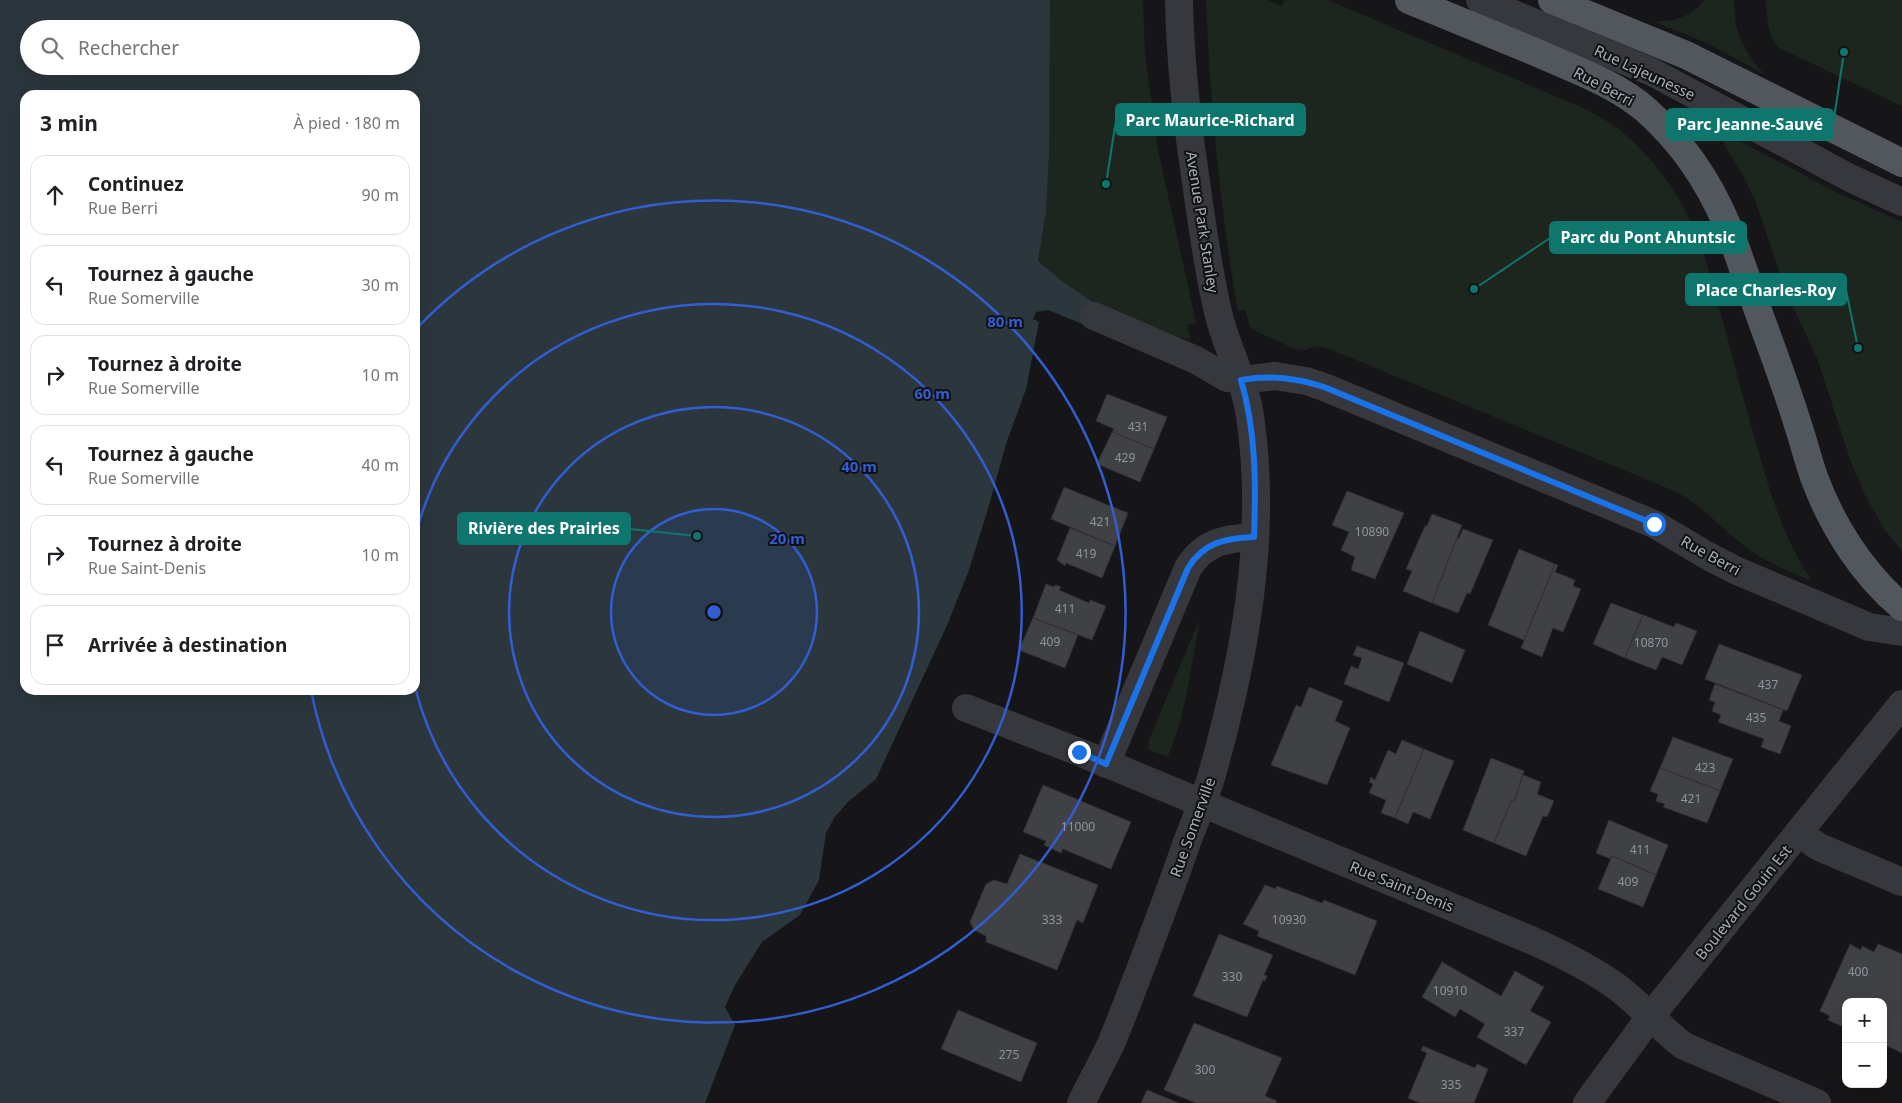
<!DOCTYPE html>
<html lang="fr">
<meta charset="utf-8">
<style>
body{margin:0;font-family:"Noto Sans",sans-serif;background:#f2f2f2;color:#202124}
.controls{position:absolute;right:15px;bottom:15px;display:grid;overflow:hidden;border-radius:10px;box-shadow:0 5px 20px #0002}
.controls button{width:45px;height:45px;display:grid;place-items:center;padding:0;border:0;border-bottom:1px solid #e0e0e0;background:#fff;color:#202124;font:25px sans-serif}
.stop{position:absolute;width:15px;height:15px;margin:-11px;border:4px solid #1a73e8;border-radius:50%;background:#fff}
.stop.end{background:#1a73e8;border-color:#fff;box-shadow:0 1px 5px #0008}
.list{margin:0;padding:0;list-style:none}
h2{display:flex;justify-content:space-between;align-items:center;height:65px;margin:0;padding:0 20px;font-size:21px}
h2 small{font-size:16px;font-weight:400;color:#757577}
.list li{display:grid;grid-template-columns:32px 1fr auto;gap:15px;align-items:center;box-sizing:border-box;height:80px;margin:0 10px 10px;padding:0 10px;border:1px solid #e0e0e0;border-radius:15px}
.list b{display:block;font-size:19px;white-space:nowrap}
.list p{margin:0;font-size:16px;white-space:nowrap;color:#757577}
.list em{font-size:16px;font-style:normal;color:#757577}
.icon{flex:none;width:28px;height:28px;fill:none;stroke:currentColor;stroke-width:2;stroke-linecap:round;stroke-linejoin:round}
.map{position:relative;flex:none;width:1902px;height:1103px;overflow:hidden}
.search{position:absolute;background:#fff;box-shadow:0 5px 20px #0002;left:20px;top:20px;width:400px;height:55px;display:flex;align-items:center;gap:12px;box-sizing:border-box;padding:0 18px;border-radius:28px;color:#757577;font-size:19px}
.panel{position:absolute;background:#fff;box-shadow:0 5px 20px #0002;left:20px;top:90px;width:400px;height:605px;border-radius:15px}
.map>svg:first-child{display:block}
</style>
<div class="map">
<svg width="1902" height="1103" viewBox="0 0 1902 1103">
<rect width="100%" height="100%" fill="#161618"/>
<g fill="#1d261e">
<path d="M 1050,0 L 1143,0 L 1145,54 L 1157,145 L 1196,323 L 1187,325 L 1191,340 C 1161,332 1124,320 1097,305 C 1076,293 1057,277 1038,261 L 1046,212 L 1049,155 Z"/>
<path d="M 1206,0 L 1268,0 L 1282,6 L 1284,0 L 1328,0 L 1583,108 C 1592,113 1602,118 1610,123 C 1648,149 1680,193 1697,235 C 1708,264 1714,293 1723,322 C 1736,370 1748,417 1762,464 C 1774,505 1787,544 1811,579 L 1809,580 C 1786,570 1763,561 1743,545 C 1719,526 1700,503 1672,490 L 1327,348 L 1317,346 L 1305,350 L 1295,349 L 1258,332 L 1251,328 L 1245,310 L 1238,311 C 1220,208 1210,104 1206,0 Z"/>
<path d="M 1705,0 L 1734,0 C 1735,8 1734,16 1736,25 C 1740,43 1751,60 1764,74 L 1707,43 L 1652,21 C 1674,23 1691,16 1705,0 Z"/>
<path d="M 1765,0 L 1902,0 L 1902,106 L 1779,48 C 1765,31 1769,20 1765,0 Z"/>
<polygon points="1730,136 1836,192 1902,222 1902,551 1885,530 1866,497 1852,465 1817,358 1787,294 1755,200 1744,177 1723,143"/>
<path d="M 1198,623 L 1199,626 C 1191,667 1185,717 1168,756 C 1161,755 1153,752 1148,748 L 1149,740 Z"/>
</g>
<path fill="#2b373d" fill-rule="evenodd" d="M 0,0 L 1050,0 L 1049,155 L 1046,212 L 1038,261 L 1062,281 L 1097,305 L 1090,327 L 1048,310 L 1036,312 L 1033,319 L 1039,322 L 1026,389 L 1006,444 L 990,502 L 969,570 L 948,623 L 876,779 L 848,802 L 834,818 L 826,833 L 819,880 L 800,915 L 762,942 L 735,985 L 725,1007 L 735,1025 L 705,1103 L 0,1103 ZM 29,29 L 411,29 L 411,66 L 29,66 ZM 25,95 L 415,95 L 415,690 L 25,690 Z"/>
<g fill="#404145" stroke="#303034">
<polygon points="1107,394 1167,417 1154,449 1112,432 1114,429 1096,421"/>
<polygon points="1112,432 1154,449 1140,482 1097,464"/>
<polygon points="1064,487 1128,513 1115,546 1051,519"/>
<polygon points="1347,491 1404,513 1375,579 1351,570 1355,557 1341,550 1349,532 1332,525"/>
<polygon points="1432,514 1462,525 1432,603 1403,591 1412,571 1406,569 1425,526 1427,526"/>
<polygon points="1070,528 1115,546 1102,578 1066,563 1065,566 1057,560"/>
<polygon points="1463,529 1493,540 1470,594 1467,593 1458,613 1432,603 1457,538 1459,538"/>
<polygon points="1519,549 1555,564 1524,640 1488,625"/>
<polygon points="1555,564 1558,565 1555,572 1575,580 1573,586 1581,589 1563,632 1553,628 1542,657 1521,648"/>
<polygon points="1046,584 1054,587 1055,585 1061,587 1059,590 1089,603 1090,600 1106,606 1092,640 1033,618"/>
<polygon points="1611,603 1643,615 1625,658 1593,644"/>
<polygon points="1643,615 1674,627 1676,623 1697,631 1682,665 1662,657 1656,670 1625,658"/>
<polygon points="1033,618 1078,635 1065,668 1019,650"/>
<polygon points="1420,631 1465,650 1452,683 1407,664"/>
<polygon points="1719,644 1802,675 1787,711 1705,679"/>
<polygon points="1357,646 1404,663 1389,702 1344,684 1351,666 1358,669 1362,658 1353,655"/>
<polygon points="1715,684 1783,710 1779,721 1791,726 1780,754 1761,747 1764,739 1718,722 1721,715 1712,711 1715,702 1709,700"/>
<polygon points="1309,687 1343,701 1335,721 1350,728 1327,785 1271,765 1296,705 1301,707"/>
<polygon points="1673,737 1733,759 1720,791 1660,768"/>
<polygon points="1402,740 1424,749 1395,818 1381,813 1386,800 1369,793 1373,784 1369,782 1371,777 1375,780 1388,750 1396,754"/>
<polygon points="1424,749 1454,761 1430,819 1413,812 1408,824 1395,818"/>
<polygon points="1491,758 1524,771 1514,801 1511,801 1494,843 1463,830"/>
<polygon points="1660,768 1720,791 1707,823 1663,807 1665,804 1656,801 1658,794 1650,791"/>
<polygon points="1523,775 1541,782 1537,794 1554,801 1547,817 1543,816 1526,856 1494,843 1511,801 1514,801"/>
<polygon points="1043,785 1131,822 1111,869 1063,849 1061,853 1044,845 1046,841 1023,832"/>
<polygon points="1609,820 1668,845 1656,875 1612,856 1611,859 1596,853"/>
<polygon points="1020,854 1098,885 1083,923 1077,920 1057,970 986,942 986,936 974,930 970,922 986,884 994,880 1007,884"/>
<polygon points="1612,856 1656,875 1643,907 1598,889"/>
<polygon points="1265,885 1276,889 1277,886 1322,903 1324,900 1377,921 1355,975 1257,936 1259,931 1243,924"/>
<polygon points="1219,934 1273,955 1264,975 1267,976 1265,981 1263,980 1247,1017 1193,996"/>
<polygon points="1850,944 1861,950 1862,946 1874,952 1878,944 1902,954 1902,1053 1883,1044 1883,1002 1846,1002 1846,1028 1828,1020 1830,1016 1820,1011"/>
<polygon points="1442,962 1501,996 1515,971 1544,987 1530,1011 1551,1022 1526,1065 1477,1037 1485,1024 1460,1009 1455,1017 1422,997"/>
<polygon points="958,1010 1037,1043 1021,1082 941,1049"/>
<polygon points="1194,1023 1282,1058 1265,1096 1277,1101 1276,1103 1196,1103 1164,1090"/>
<polygon points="1423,1046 1475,1068 1477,1064 1488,1069 1474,1103 1420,1103 1408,1098 1427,1053 1421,1050"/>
<polygon points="1147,1090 1179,1103 1141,1103"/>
</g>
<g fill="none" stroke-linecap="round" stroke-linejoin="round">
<g stroke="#36383d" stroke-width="28">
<polyline points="1480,0 1652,72 1850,178 1902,202"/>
<polyline points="1094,316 1196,360 1227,378 1241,380 1275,376 1306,381 1324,387 1654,524 1708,556 1735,570 1869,627 1902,632"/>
<path d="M 966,708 L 1079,752 L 1531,940 C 1560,953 1591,968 1617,987 C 1641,1005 1660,1028 1684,1046 L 1817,1103"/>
<path d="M 1106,764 L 1188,568 C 1204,542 1226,538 1255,537"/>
<polyline points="1799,833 1819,847 1902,882"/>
<path d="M 1081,1103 L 1111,1044 L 1123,1014 C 1145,957 1167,900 1187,842 C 1195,821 1204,800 1211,778 C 1244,661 1268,538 1250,416 C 1245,380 1226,347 1218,312 C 1208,269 1202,226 1196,182 C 1187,122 1180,61 1179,0"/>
<polyline points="1587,1103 1650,1017 1902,704"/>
</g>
<g stroke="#52565d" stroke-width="28">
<path d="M 1409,0 C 1452,18 1496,36 1540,54 C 1576,70 1616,84 1646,110 C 1681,141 1709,182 1727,225 C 1736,246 1742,267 1750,288 C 1766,334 1784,379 1798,425 C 1804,443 1808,460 1814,477 C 1832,526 1862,573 1902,607"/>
<polyline points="1552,0 1686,55 1902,163"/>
</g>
</g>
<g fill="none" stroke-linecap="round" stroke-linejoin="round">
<path stroke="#1a73e8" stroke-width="6" d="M 1079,752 L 1106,764 L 1188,568 C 1204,542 1226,538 1254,537 C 1256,484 1256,431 1241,380 C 1271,375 1296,378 1324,387 L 1654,524"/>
</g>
<circle cx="714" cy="612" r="103" fill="#325dd3" fill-opacity=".12"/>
<g fill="none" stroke="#325dd3" stroke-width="2.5">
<circle cx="714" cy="612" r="103"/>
<circle cx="714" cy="612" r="205"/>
<path d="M415 537A308 308 0 1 1 415 687"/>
<path d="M416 329A411 411 0 1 1 311 690"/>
</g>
<g text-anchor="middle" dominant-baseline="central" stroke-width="4" stroke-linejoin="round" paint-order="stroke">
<g font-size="12" fill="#8d949c">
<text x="1138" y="426">431</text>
<text x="1125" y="457">429</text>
<text x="1100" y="521">421</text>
<text x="1372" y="531">10890</text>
<text x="1086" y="553">419</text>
<text x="1065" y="608">411</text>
<text x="1050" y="641">409</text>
<text x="1651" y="642">10870</text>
<text x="1768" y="684">437</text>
<text x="1756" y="717">435</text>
<text x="1705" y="767">423</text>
<text x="1691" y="798">421</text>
<text x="1078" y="826">11000</text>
<text x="1640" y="849">411</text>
<text x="1628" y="881">409</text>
<text x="1052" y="919">333</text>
<text x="1289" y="919">10930</text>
<text x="1858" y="971">400</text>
<text x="1232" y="976">330</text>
<text x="1450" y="990">10910</text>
<text x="1514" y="1031">337</text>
<text x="1009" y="1054">275</text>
<text x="1205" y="1069">300</text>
<text x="1451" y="1084">335</text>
</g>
<g font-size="15" fill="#a7afb9" stroke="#111113">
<text transform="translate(1645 72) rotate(25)">Rue Lajeunesse</text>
<text transform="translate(1604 86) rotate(28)">Rue Berri</text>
<text transform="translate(1203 222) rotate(81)">Avenue Park Stanley</text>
<text transform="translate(1711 555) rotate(29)">Rue Berri</text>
<text transform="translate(1192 827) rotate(-70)">Rue Somerville</text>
<text transform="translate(1402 886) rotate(22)">Rue Saint-Denis</text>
<text transform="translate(1743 902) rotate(-51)">Boulevard Gouin Est</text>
</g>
</g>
<circle cx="714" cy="612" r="8" fill="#325dd3" stroke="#111113" stroke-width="2.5"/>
<g font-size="15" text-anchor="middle" font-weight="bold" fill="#325dd3" stroke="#111113" stroke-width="4" stroke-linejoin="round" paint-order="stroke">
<text x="1005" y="327">80 m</text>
<text x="932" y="399">60 m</text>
<text x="859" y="472">40 m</text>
<text x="787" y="544">20 m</text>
</g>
<path fill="none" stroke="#0f766e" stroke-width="2" d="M1106 184L1116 120M1844 52L1833 125M1474 289L1550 238M1858 348L1846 290M697 536L630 529"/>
<g fill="#0f766e" stroke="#111113" stroke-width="2">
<circle cx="1106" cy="184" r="5"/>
<circle cx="1844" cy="52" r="5"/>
<circle cx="1474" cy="289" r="5"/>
<circle cx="1858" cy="348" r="5"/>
<circle cx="697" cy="536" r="5"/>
</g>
<g fill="#0f766e" stroke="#0f766e" stroke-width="2">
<rect x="1116" y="104" width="189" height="31" rx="5"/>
<rect x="1667" y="109" width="166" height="31" rx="5"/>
<rect x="1550" y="222" width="196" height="31" rx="5"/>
<rect x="1686" y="274" width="160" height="31" rx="5"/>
<rect x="458" y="513" width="172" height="31" rx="5"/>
</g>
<g font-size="16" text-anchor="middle" font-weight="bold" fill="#fff">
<text x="1210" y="126">Parc Maurice-Richard</text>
<text x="1750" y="130">Parc Jeanne-Sauvé</text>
<text x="1648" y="243">Parc du Pont Ahuntsic</text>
<text x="1766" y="296">Place Charles-Roy</text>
<text x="544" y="534">Rivière des Prairies</text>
</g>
</svg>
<div class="controls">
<button>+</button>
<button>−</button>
</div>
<div class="stop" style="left:1654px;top:524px"></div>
<div class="stop end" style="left:1079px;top:752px"></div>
<div class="search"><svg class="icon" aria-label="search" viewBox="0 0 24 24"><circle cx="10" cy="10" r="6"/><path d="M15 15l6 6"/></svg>Rechercher</div>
<section class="panel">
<h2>3 min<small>À pied · 180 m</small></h2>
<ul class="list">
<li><svg class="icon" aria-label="ahead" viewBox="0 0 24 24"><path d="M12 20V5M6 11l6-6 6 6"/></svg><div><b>Continuez</b><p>Rue Berri</p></div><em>90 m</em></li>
<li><svg class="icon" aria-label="left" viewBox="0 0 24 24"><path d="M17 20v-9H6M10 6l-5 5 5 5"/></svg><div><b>Tournez à gauche</b><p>Rue Somerville</p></div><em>30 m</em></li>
<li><svg class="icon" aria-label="right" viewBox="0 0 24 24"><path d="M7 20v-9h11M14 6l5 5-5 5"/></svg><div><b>Tournez à droite</b><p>Rue Somerville</p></div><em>10 m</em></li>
<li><svg class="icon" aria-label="left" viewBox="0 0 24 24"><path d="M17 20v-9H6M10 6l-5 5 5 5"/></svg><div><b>Tournez à gauche</b><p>Rue Somerville</p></div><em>40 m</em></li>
<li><svg class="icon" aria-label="right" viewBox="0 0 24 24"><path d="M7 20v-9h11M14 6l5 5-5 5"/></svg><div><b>Tournez à droite</b><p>Rue Saint-Denis</p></div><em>10 m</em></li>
<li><svg class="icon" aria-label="arrive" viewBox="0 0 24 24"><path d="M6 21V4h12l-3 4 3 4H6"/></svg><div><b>Arrivée à destination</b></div></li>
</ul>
</section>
</div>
